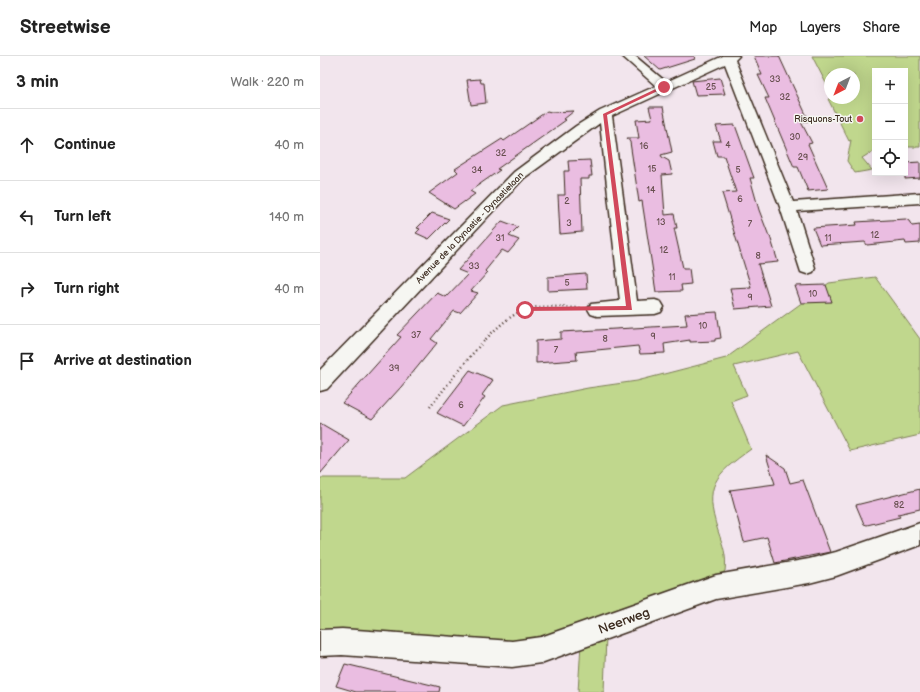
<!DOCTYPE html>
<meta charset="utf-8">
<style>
body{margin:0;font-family:"Balsamiq Sans",sans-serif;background:#f2f2f2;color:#222}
.controls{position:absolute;right:12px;top:12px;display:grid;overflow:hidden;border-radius:0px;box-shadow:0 4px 16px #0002}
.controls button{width:36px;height:36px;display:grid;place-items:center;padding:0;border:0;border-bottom:1px solid #e0e0e0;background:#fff;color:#222;font:20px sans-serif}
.compass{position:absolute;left:504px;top:12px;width:36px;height:36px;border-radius:50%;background:#fff;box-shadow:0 4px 16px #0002;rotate:222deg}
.stop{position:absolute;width:12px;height:12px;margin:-9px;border:3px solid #d1495b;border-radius:50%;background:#fff}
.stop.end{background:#d1495b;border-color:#fff;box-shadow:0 1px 4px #0008}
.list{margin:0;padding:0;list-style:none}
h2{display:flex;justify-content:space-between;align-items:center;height:52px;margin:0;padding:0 16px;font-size:17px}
h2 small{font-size:13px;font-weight:400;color:#767676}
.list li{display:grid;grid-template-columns:26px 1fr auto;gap:12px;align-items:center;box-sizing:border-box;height:72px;padding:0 16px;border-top:1px solid #e0e0e0}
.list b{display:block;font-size:15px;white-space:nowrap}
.list em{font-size:13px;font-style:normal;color:#767676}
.icon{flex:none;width:22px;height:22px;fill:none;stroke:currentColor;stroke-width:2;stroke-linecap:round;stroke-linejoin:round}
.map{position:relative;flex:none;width:600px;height:636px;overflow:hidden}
header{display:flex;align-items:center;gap:24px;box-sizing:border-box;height:56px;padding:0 20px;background:#fff;border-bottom:1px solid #e0e0e0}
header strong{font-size:19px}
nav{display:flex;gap:22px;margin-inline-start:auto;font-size:14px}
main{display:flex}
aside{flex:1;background:#fff}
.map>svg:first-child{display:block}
</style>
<header>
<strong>Streetwise</strong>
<nav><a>Map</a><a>Layers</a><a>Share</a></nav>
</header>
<main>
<aside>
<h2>3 min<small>Walk · 220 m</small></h2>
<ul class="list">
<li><svg class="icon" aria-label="ahead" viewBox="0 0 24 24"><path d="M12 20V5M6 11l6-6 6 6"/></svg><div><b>Continue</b></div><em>40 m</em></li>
<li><svg class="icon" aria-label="left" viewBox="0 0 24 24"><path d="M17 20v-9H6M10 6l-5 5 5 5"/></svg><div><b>Turn left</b></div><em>140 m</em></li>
<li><svg class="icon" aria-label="right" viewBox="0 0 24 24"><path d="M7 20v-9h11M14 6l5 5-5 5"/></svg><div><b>Turn right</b></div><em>40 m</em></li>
<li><svg class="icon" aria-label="arrive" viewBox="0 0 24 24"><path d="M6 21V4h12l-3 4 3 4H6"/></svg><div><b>Arrive at destination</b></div></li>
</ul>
</aside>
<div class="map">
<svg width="600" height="636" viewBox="0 0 600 636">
<rect width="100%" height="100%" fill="#f2e5ed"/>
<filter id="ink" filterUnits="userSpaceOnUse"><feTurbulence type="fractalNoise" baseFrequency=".025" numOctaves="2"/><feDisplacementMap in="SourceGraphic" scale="8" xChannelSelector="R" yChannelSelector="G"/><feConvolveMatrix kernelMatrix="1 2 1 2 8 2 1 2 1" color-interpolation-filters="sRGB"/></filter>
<g filter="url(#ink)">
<g fill="#c0d78d" stroke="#7e8056">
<polygon points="492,0 600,0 600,91 585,91 585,15 555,15 555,94 542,102 552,114 535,117 527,105 531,84 529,85 508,43 534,42 534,18 510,18 510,35"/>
<path d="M 555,221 L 600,283 L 600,379 L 530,395 L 478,295 L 414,310 L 427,339 L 411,345 L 431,393 C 395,419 383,429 398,475 C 403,490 407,499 405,515 L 396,522 L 202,588 L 0,581 L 0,422 L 85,422 L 183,349 L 268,332 L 317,325 L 406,302 L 509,227 Z"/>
<polygon points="286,580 284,636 258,636 261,588"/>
</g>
<g fill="#eabde1" stroke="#3b2a1e">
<polygon points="324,0 374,0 375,3 340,14"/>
<polygon points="434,0 459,0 489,65 481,66 492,87 488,88 508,133 488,135 478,111 474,111 445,42 449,42 438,19 442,19"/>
<polygon points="400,22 405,38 376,39 372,25"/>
<polygon points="160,23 161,27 164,27 166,47 151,49 147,24"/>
<polygon points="329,51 343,51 352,96 341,99 342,101 349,105 352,118 342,119 345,159 354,158 357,172 354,172 363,212 369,212 371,228 361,229 362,235 336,236 322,145 319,146 310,86 307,82 319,82 316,64 332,63"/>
<polygon points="227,55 231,56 254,55 244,63 246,64 177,113 180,114 150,135 155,138 134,153 109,137 138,116 135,113 182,83 184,85"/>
<polygon points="415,69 434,122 430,122 439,154 449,180 450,180 458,206 438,208 451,250 415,253 410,232 431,231 402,137 416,136 404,100 397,100 393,85 401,85 396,70"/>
<polygon points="270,104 272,120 269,120 269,123 260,123 262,176 240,178 238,139 245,139 244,115 249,115 248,105"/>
<polygon points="600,106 600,122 585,123 585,107"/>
<polygon points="112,157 129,163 109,183 96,177 100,173 97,172"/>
<polygon points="586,163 589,165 592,170 600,169 600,187 586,188 585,185 547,189 545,186 500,189 493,172 537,169 536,166"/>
<polygon points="182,165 198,171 189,180 199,184 188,197 182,194 165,215 167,217 151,235 158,237 140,257 134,255 111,283 117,287 81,331 52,363 22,347 81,281 77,279 117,237 126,241 148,218 138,214"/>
<polygon points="266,218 267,233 228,235 228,221"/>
<polygon points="506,229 512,246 481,247 475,230"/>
<polygon points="397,256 401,282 395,283 395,285 370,286 370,284 344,288 345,297 320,298 318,290 256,296 257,304 216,307 216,285 241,283 241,276 367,269 365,258"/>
<polygon points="150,314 173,324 162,339 165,341 143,370 117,357"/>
<polygon points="0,367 29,384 0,418"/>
<polygon points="446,399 465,412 470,427 483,424 510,496 455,507 447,481 424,486 410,434 455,428"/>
<polygon points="600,433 600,453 578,458 580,461 547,469 544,468 536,449"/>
<polygon points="25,608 120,631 119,636 36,636 16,630"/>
</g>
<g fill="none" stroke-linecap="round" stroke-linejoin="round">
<g stroke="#3b2a1e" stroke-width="3">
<g id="minor">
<polygon points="302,0 315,0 346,26 403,0 419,0 415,4 473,146 600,137 600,147 477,155 495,212 493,216 487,218 481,216 460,151 405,8 292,60 317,245 335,244 341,246 344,251 341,256 335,258 277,260 271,258 268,253 271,248 300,245 280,67 204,122 7,333 0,335 0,314 194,116 256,70 280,55 336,30"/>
<polygon points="600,467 600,489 516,520 489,527 396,543 221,607 192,611 22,599 0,600 0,574 22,573 192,585 221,581 396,519 489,503 516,496"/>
</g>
</g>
<path stroke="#3b2a1e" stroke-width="2.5" stroke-dasharray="1 3" stroke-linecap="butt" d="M 110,351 C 132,324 172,266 204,254 C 221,248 244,252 262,252"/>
<use href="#minor" fill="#f6f6f2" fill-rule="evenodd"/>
</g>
</g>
<polygon fill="#d1495b" points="342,30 346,31 287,59 312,254 203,255 202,254 205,251 306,250 283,58"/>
<circle fill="#d1495b" stroke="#f6f6f2" stroke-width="1.5" cx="540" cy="63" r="4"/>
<g text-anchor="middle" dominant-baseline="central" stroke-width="3" stroke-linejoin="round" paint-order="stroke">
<g font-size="9" fill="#674f4f">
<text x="455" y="23">33</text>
<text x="391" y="31">25</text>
<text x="465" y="41">32</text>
<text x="475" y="81">30</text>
<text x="408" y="89">4</text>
<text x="324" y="90">16</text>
<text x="181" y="97">32</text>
<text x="483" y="101">29</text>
<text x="332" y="113">15</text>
<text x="157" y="114">34</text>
<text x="418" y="114">5</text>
<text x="331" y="134">14</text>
<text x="420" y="143">6</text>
<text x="247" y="145">2</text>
<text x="341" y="166">13</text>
<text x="249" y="167">3</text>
<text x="430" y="168">7</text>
<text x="555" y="179">12</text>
<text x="180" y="182">31</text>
<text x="508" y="182">11</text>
<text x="344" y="194">12</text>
<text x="438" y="200">8</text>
<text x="154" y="210">33</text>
<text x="352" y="221">11</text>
<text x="247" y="227">5</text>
<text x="493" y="238">10</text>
<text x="430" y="241">9</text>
<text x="383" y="270">10</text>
<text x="96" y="279">37</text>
<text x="333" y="280">9</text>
<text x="285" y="283">8</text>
<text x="236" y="294">7</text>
<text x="74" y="312">39</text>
<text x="141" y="349">6</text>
<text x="579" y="449">82</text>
</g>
<g font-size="9" fill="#3b2a1e" stroke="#f6f6f2" text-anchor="end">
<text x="532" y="63">Risquons-Tout</text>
</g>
<g font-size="9" fill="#3b2a1e" stroke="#f6f6f2">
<text transform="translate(150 172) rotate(-46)">Avenue de la Dynastie - Dynastielaan</text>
</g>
<g font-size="13" fill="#3b2a1e" stroke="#f6f6f2">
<text transform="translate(304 565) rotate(-20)">Neerweg</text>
</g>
</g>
</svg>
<div class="controls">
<button>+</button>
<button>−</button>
<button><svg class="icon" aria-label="locate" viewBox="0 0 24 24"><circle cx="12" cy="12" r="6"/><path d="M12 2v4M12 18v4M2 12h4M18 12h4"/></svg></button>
</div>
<svg class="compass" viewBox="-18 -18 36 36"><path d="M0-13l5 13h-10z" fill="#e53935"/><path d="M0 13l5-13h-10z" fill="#767676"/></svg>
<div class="stop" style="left:205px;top:254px"></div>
<div class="stop end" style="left:344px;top:31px"></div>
</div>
</main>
